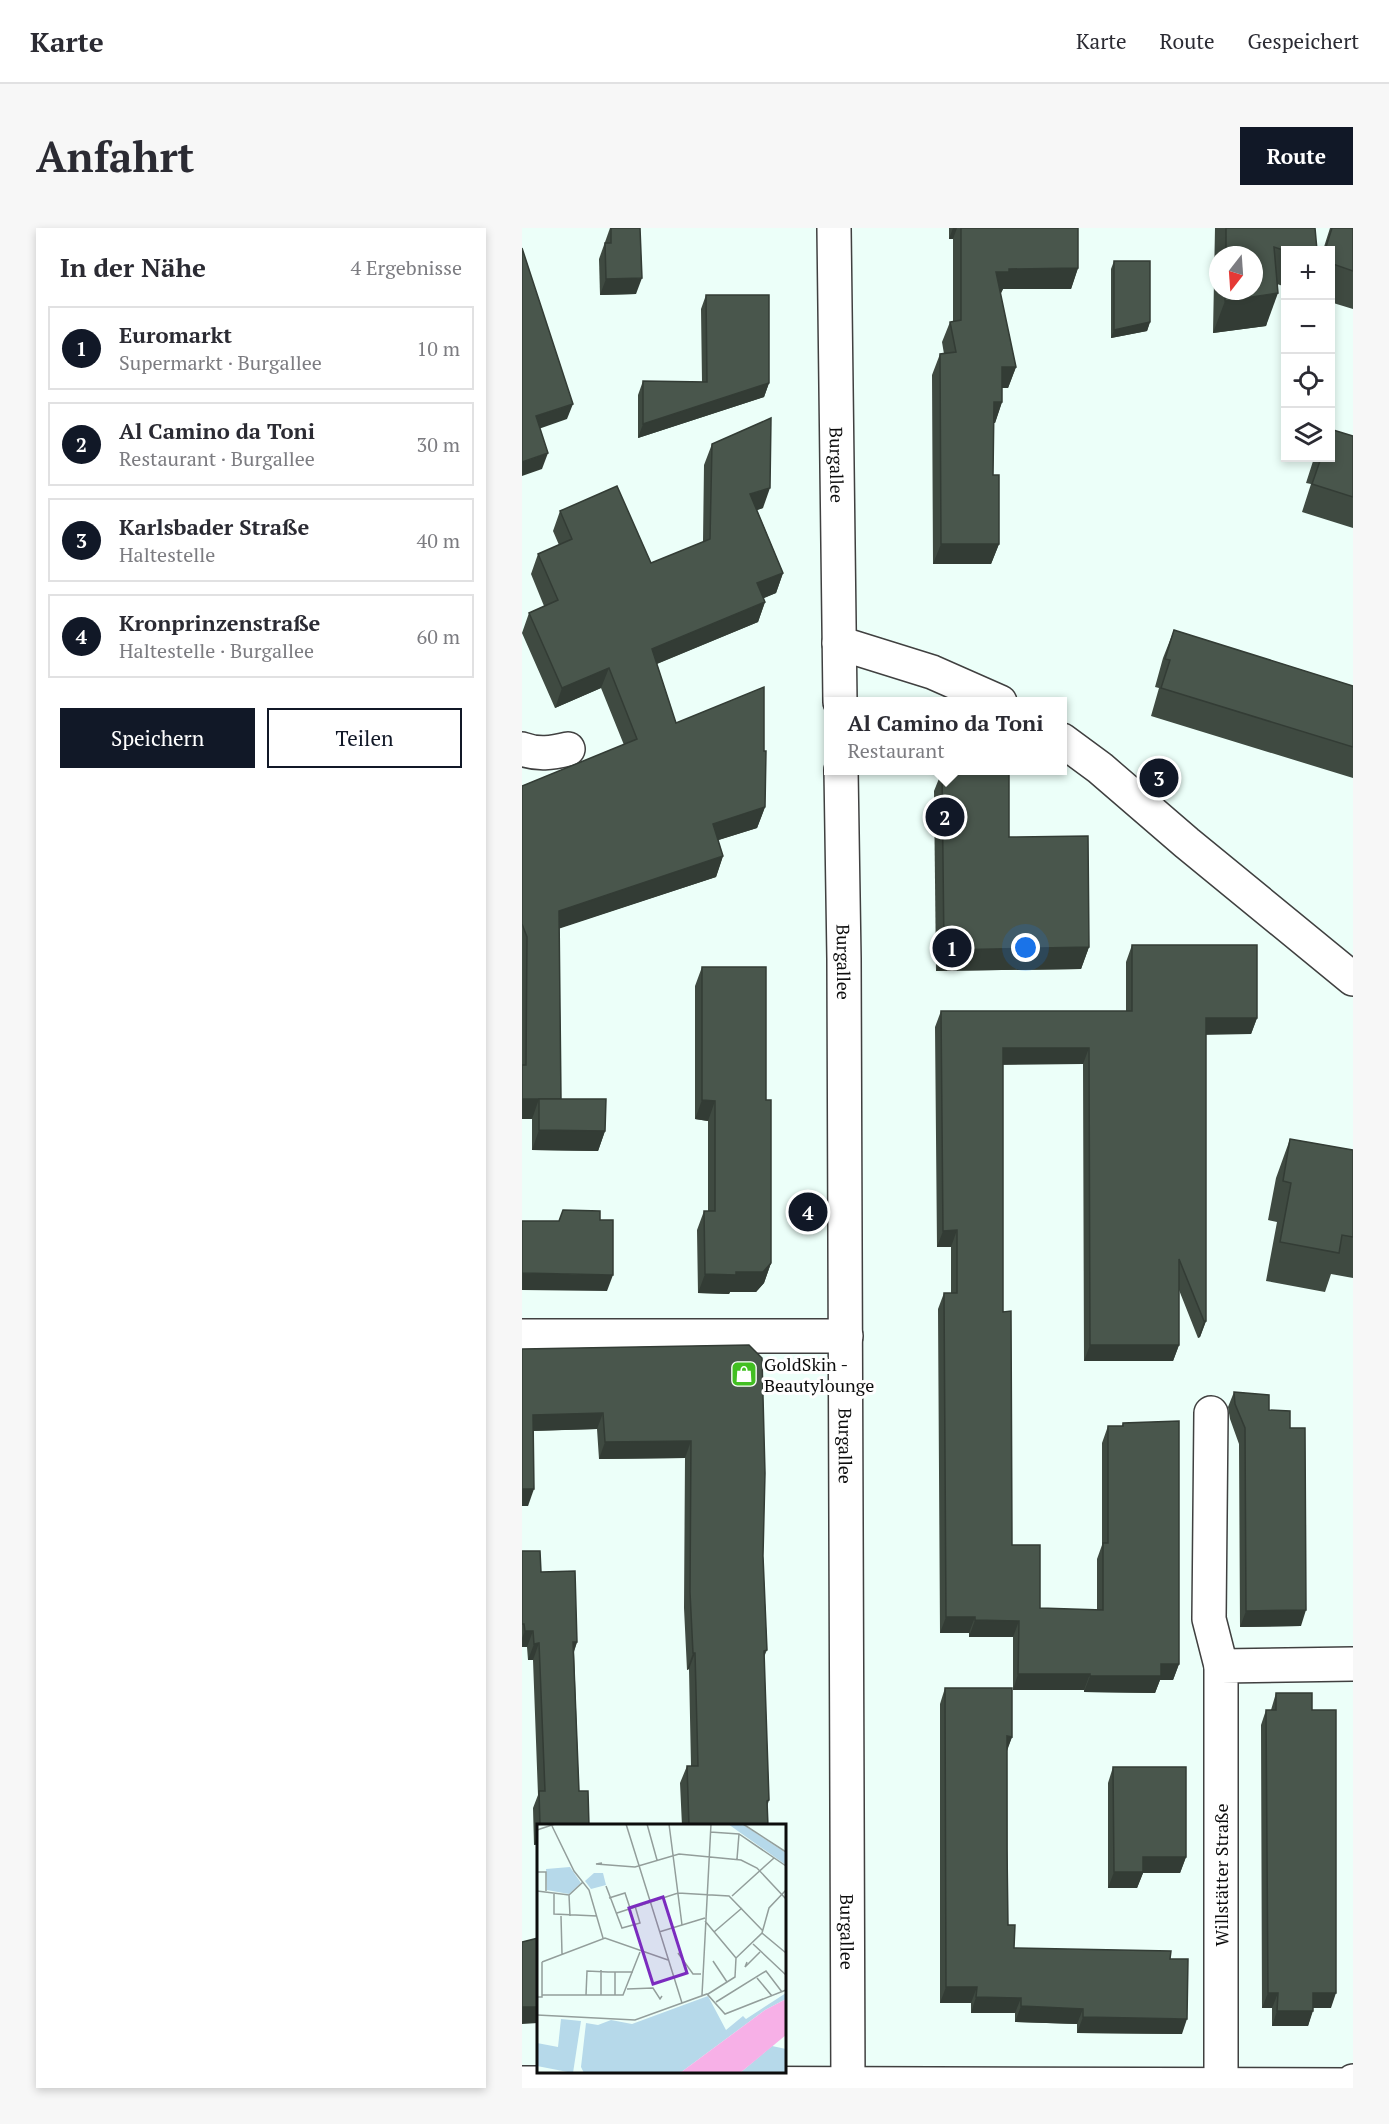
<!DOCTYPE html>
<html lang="de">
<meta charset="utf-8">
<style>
body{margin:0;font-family:"PT Serif",serif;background:#f7f7f7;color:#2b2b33}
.controls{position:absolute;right:18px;top:18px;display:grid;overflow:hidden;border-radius:0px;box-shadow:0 3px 9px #0003}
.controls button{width:54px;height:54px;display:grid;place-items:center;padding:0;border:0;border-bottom:2px solid #e1e1e2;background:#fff;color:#2b2b33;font:30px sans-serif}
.compass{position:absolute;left:687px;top:18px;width:54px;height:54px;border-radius:50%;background:#fff;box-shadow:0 3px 9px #0003;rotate:197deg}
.you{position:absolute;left:504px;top:720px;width:21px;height:21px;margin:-15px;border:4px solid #fff;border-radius:50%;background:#1a73e8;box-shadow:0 0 0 9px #1a73e833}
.badge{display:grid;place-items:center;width:39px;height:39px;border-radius:50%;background:#111827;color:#fff;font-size:20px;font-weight:700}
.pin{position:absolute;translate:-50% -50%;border:3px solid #fff;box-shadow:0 2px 6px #0006}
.popup{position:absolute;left:302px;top:469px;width:243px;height:78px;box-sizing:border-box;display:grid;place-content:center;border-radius:0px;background:#fff;filter:drop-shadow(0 2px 4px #0005);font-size:20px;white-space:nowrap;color:#7c7c81}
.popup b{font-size:22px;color:#2b2b33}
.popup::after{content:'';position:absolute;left:50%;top:100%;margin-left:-12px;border:12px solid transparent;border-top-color:#fff}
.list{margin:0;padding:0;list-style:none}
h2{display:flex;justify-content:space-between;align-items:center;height:78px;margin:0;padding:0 24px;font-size:26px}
h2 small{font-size:20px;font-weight:400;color:#7c7c81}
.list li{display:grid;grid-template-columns:39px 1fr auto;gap:18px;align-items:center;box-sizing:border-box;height:84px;margin:0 12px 12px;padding:0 12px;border:2px solid #e1e1e2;border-radius:0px}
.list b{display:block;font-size:22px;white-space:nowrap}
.list p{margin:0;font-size:20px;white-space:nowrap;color:#7c7c81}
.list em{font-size:20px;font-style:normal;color:#7c7c81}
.actions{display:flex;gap:12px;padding:18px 24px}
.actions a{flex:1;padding:14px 0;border:2px solid #111827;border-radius:0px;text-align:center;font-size:21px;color:#111827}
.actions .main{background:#111827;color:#fff}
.icon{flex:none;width:33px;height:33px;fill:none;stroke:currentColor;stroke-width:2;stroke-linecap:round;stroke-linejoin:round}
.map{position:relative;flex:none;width:831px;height:1860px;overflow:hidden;border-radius:0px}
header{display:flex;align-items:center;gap:36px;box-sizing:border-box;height:84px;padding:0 30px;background:#fff;border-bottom:2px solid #e1e1e2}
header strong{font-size:28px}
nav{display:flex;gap:33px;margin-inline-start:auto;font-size:21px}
.intro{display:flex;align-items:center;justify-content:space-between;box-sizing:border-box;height:144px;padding:0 36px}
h1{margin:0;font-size:42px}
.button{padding:15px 27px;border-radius:0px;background:#111827;color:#fff;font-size:21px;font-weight:700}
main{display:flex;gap:36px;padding:0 36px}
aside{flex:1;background:#fff;border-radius:0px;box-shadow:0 3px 9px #0003}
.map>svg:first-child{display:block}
</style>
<header>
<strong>Karte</strong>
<nav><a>Karte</a><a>Route</a><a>Gespeichert</a></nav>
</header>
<div class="intro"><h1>Anfahrt</h1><a class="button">Route</a></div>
<main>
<aside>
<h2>In der Nähe<small>4 Ergebnisse</small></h2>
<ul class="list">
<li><span class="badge">1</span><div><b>Euromarkt</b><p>Supermarkt · Burgallee</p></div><em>10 m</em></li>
<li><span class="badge">2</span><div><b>Al Camino da Toni</b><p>Restaurant · Burgallee</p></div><em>30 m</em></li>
<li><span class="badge">3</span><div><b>Karlsbader Straße</b><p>Haltestelle</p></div><em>40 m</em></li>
<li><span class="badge">4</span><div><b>Kronprinzenstraße</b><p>Haltestelle · Burgallee</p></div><em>60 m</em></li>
</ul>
<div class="actions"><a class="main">Speichern</a><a>Teilen</a></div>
</aside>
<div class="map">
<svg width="831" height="1860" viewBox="0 0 831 1860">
<rect width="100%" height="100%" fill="#ecfff9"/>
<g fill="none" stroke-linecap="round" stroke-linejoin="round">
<g stroke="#404040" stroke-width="36">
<g id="minor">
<path id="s1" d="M 312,0 L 318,474"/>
<polyline points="317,415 410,444 478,474"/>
<polyline points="540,512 578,540 665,615 831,751"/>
<path d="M 0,521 C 16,527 30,525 46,521"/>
<path id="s2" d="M 319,542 L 322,731 L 326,1860"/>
<polyline points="0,1108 324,1108"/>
<polyline points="689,1185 687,1391 699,1438"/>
<polyline points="0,1855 828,1857 831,1853"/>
<polyline points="699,1856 699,1438 831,1436"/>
</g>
</g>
<use href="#minor" stroke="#fff" stroke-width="33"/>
</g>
<g fill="#3f4a41" fill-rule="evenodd">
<polygon points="88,0 118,0 114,66 78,67 77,31"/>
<polygon points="427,0 556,0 556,40 549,61 481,61 479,65 478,65 494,139 486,160 480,160 480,174 473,195 472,195 471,247 477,316 469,336 411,336 410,147 418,126 422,126 420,114 428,94 431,93 431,11 427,11"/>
<path d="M 693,0 L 793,0 L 764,22 L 764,59 L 755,56 L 744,98 L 691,105 ZM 696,27 L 732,27 L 732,63 L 696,63 Z"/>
<polygon points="808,0 831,0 831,81 808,74 808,22 801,22"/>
<polygon points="592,33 628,94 625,103 589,110 589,41"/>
<polygon points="184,67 247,155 242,169 116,210 116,167 121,153 180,154 179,81"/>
<polygon points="831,208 831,300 780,284 789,256 784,255 792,230 808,230"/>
<polygon points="190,216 241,280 235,282 261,345 254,365 241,370 243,374 236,394 135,436 154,495 243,579 235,600 196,612 201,628 194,649 37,700 39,871 83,903 76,923 10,922 10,891 0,891 0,558 102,517 79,460 33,480 0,405 7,385 22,378 9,346 16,326 37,317 31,303 38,283 129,335 181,314 182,237"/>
<polygon points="652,402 831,458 831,550 629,488 637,460 633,459 641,430"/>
<polygon points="420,543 487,609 567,719 559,741 414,743 412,563"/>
<polygon points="610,717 735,790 729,806 684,806 684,1093 678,1109 676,1110 657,1062 657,1117 651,1133 562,1133 561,836 481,836 481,1084 490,1317 518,1380 575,1382 575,1331 580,1317 580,1215 586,1198 600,1198 601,1195 657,1436 651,1452 638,1452 633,1465 562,1464 562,1462 491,1462 491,1409 447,1409 447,1405 418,1405 416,1081 422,1065 429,1065 429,1019 415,1019 413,799 419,783 604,783 604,734"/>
<polygon points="180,739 244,872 249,1035 242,1055 234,1064 208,1064 207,1066 176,1065 175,1002 182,983 186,983 186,893 173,891 173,758"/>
<polygon points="768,911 831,922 831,1050 809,1046 803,1064 744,1053 755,994 746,992 754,950"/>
<polygon points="227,1117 241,1328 245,1422 242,1429 247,1572 245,1579 246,1598 160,1598 158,1555 165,1538 169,1538 167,1441 165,1442 162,1380 163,1230 77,1231 75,1201 11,1203 6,1278 0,1121"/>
<polygon points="712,1164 747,1182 768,1200 779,1398 718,1399 717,1216 708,1191 706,1179"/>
<polygon points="0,1323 19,1344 55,1414 52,1424 57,1563 67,1598 16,1598 16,1616 12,1617 11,1580 16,1567 11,1432 6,1432 5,1419 0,1419"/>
<polygon points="423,1460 490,1509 485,1523 486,1697 492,1720 660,1806 555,1805 555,1796 493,1794 493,1785 449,1785 449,1775 418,1775 418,1476"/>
<polygon points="754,1465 790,1482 809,1780 791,1780 786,1798 750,1798 750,1780 740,1780 739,1497 744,1482 749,1482"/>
<polygon points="591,1539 664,1629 658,1645 621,1645 615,1660 586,1660 586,1555"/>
</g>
<g fill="#333c35">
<polygon points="431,0 435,0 431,11 427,11"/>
<polygon points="556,40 549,61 481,61 479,65 466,65 474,44 487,41"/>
<polygon points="120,50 114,66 78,67 84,51"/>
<polygon points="756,65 744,98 691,105 703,73"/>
<polygon points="628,94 625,103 589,110 592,102"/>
<polygon points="480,139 494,139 486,160 473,160"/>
<polygon points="247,155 242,169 116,210 121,196"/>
<polygon points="472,174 480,174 473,195 464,195"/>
<polygon points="51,176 45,191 8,204 14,188"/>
<polygon points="26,225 20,241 0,248 0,234"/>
<polygon points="248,260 241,280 221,287 228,266"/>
<polygon points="419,316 477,316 469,336 411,336"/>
<polygon points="261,345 254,365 228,376 235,355"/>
<polygon points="243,374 236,394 122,441 130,421"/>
<polygon points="87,440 79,460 33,480 40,460"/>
<polygon points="243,579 235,600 184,616 191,596"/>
<polygon points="201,628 194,649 30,703 37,683"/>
<polygon points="567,719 559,741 414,743 422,722"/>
<polygon points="684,790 735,790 729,806 678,807"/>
<polygon points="481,820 567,820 561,836 475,837"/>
<polygon points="0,871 39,871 17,871 10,891 0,891"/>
<polygon points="180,872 193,873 186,893 173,891"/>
<polygon points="17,902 83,903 76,923 10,922"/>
<polygon points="435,1002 429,1019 415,1019 421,1003"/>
<polygon points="249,1035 242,1055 234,1064 208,1064 207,1066 176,1065 183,1046 214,1044"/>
<polygon points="0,1045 91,1047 85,1063 0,1062"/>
<polygon points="682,1093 684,1093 678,1109 676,1110"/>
<polygon points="568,1117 657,1117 651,1133 562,1133"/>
<polygon points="81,1185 75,1201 5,1203 11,1187"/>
<polygon points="169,1213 163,1230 77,1231 83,1214"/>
<polygon points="0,1261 12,1261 6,1278 0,1278"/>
<polygon points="784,1382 779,1398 718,1399 724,1383"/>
<polygon points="424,1389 453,1389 447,1405 418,1405"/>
<polygon points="453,1392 497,1393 491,1409 447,1409"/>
<polygon points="3,1403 11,1403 5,1419 0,1419 0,1410"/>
<polygon points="51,1414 55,1414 49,1431"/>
<polygon points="17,1415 11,1432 6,1432 12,1416"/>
<polygon points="171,1425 173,1425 167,1441 165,1442"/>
<polygon points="639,1436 657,1436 651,1452 638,1452 633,1465 562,1464 568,1448"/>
<polygon points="496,1446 568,1446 562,1462 491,1462"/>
<polygon points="485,1508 490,1509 484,1524"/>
<polygon points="16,1604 16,1616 12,1617"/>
<polygon points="621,1629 664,1629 658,1645 621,1645 615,1660 586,1660 592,1644"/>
<polygon points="424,1759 455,1759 449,1775 418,1775"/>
<polygon points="746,1765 756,1765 750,1780 740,1780"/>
<polygon points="791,1765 814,1765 809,1780 785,1780"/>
<polygon points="454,1769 499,1770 493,1785 449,1785"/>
<polygon points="499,1778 561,1781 555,1796 493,1794"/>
<polygon points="0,1779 16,1779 16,1795 0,1796"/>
<polygon points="755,1783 791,1783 786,1798 750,1798"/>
<polygon points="561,1789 665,1791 660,1806 555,1805"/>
</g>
<g fill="#49564c" stroke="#333c35" stroke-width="1.5">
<polygon points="89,0 118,0 120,50 84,51 83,15 89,15"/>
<polygon points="439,0 556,0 556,40 487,41 487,44 474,44 494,139 480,139 480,174 472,174 471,247 477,247 477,316 419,316 418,126 434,124 428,94 439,92"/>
<polygon points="704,0 793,0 795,22 764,23 752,19 756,65 703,73 703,63 732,63 732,27 704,27"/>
<polygon points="810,0 831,0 831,43 808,35 808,22 803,22"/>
<polygon points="0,20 51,176 14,188 26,225 0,234"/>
<polygon points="592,33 628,33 628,94 592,102"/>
<polygon points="184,67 247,67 247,155 121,196 121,153 185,154"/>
<polygon points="249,190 248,260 228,266 261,345 235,355 243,374 130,421 154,495 242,459 242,523 244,523 243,579 191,596 201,628 37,683 39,871 0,871 0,837 4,837 5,709 0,696 0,558 115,511 87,440 40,460 7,385 36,372 16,326 50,311 38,283 95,258 129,335 188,311 190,216"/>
<polygon points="808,201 831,208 831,269 790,256 799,230 808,230"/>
<polygon points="652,402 831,458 831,519 639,460 648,432 643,431"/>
<polygon points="420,543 487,543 487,609 566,608 567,719 422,722"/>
<polygon points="610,717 735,717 735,790 684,790 684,1093 682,1093 657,1031 657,1117 568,1117 567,820 481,820 481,1084 489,1083 490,1317 518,1317 518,1380 581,1382 581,1315 586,1315 586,1198 601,1198 601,1195 657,1193 657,1436 639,1436 639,1448 568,1448 568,1446 496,1446 497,1393 453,1392 453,1389 424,1389 422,1065 435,1065 435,1002 421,1003 419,783 610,783"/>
<polygon points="180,739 244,739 244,872 249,872 249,1035 241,1044 214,1044 214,1047 183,1046 182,983 193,983 193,873 180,872"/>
<polygon points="17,871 84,871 83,903 17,902"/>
<polygon points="768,911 831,922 831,1009 820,1007 817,1025 758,1014 769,955 761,953"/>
<polygon points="41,982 78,983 78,992 91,992 91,1047 0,1045 0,993 37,993"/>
<polygon points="227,1117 240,1130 243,1245 241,1328 245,1422 242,1423 247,1572 245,1573 246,1598 167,1598 165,1538 176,1538 173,1425 171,1425 168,1364 169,1213 83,1214 81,1185 11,1187 12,1261 0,1261 0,1121"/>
<polygon points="712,1164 747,1167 747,1182 768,1183 768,1200 783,1200 784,1382 724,1383 723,1200 713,1176"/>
<polygon points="0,1323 18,1323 19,1344 53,1343 55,1414 51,1414 57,1563 66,1563 67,1598 18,1598 17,1563 23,1563 17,1415 12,1416 11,1403 3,1403 2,1396 0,1396"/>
<polygon points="423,1460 490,1460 490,1509 485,1508 485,1621 486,1697 493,1697 492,1720 649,1723 648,1731 666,1731 665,1791 561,1789 561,1781 499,1778 499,1770 454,1769 455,1759 424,1759"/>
<polygon points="754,1465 790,1465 790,1482 814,1482 814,1765 791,1765 791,1783 755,1783 756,1765 746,1765 744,1482 754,1482"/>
<polygon points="591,1539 664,1539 664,1629 621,1629 621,1644 592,1644"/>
<polygon points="16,1710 16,1779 0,1779 0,1714"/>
</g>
<defs>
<g id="shop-square" transform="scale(1.35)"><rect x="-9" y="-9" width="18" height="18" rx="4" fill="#42bf22" stroke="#fff"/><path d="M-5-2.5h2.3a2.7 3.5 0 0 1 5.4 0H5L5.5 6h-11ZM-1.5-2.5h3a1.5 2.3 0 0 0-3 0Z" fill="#fff"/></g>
</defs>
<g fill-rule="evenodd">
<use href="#shop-square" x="222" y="1146"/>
</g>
<g text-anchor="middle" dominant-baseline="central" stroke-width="6" stroke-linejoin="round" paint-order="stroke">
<g font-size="18" fill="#0d0d0d" stroke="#fff">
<text stroke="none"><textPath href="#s1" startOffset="237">Burgallee</textPath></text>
<text stroke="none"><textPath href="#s2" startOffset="192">Burgallee</textPath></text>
<text stroke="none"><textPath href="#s2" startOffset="676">Burgallee</textPath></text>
<text transform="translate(699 1647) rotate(-90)">Willstätter Straße</text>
<text stroke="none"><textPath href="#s2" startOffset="1162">Burgallee</textPath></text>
</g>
<g font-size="18" fill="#0d0d0d" stroke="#fff" text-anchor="start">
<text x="242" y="1136">GoldSkin -<tspan x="242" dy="21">Beautylounge</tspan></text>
</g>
</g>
<g transform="translate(15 1596)">
<rect width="249" height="249" fill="#ecfff9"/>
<path d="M 191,0 L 205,0 L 249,29 L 249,41 ZM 33,43 L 44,59 L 32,70 L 10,66 L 9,45 ZM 57,49 L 66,49 L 69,61 L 54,65 L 48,57 ZM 249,169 L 249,175 L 228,186 L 143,249 L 47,249 L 44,243 L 49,199 L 61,201 L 74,196 L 95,200 L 171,172 L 189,206 L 206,192 L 209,195 ZM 235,222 L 249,225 L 249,249 L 203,249 Z" fill="#b6d9ea"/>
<path d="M 24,195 L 44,197 L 36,249 L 0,242 L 0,219 L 21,223 Z" fill="#b6d9ea"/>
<path d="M 249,175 L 249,211 L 203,249 L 143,249 L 228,186 Z" fill="#f7b0e7"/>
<path fill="none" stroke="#939e9b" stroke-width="1.5" d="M 89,0 L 145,179M 110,0 L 120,36M 132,0 L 145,101M 206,0 L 249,28M 15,2 L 37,47 L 52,66 L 66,114M 0,6 L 18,0M 173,8 L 202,10 L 249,42M 200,35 L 202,10M 65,39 L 59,40 L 98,43 L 142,30 L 204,36 L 220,44 L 249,75M 0,48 L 9,48 L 9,67M 69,62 L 85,104 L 103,99 L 98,82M 0,67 L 32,71 L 46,58M 17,70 L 17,90 L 60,92M 32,71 L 33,92M 195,72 L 237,34M 72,74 L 88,69 L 93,84M 80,89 L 141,69 L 192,72 L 226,107M 24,92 L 25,130M 168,97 L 199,134M 122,108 L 168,94M 177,108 L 205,84M 225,109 L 249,129M 216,120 L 249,151M 141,129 L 156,150 L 164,150M 176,137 L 190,158M 5,138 L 68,114 L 131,136M 210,138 L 208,143 L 223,128M 64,146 L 64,171M 70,148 L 96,148M 78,148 L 78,171M 220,154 L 235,172M 90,165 L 116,164 L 123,175 L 125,172M 171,170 L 198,153 L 199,134 L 225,109 L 232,84 L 249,66M 5,171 L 86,171 L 103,128M 49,171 L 50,147 L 71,148M 165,171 L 174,0M 0,173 L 5,173 L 5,138M 179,178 L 229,147 L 245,168M 0,191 L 98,196 L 170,170 L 188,190 L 249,166"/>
<path fill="#7b2cbf" fill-opacity="0.15" stroke="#7b2cbf" stroke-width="3" d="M 126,73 L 150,149 L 116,160 L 92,84 Z"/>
<rect width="249" height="249" fill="none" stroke="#0d0d0d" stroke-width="3"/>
</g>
</svg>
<div class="controls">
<button>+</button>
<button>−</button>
<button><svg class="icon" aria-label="locate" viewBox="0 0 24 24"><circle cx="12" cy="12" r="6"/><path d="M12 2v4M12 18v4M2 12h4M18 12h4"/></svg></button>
<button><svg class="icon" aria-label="layers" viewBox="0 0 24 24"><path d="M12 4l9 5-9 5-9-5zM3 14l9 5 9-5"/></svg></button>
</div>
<svg class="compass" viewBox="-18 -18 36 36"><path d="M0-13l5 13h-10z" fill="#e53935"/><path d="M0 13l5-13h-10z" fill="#7c7c81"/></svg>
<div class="you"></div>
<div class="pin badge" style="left:430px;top:720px">1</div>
<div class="pin badge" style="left:423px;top:589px">2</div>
<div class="popup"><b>Al Camino da Toni</b>Restaurant</div>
<div class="pin badge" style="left:637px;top:550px">3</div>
<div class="pin badge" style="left:286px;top:984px">4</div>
</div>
</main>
